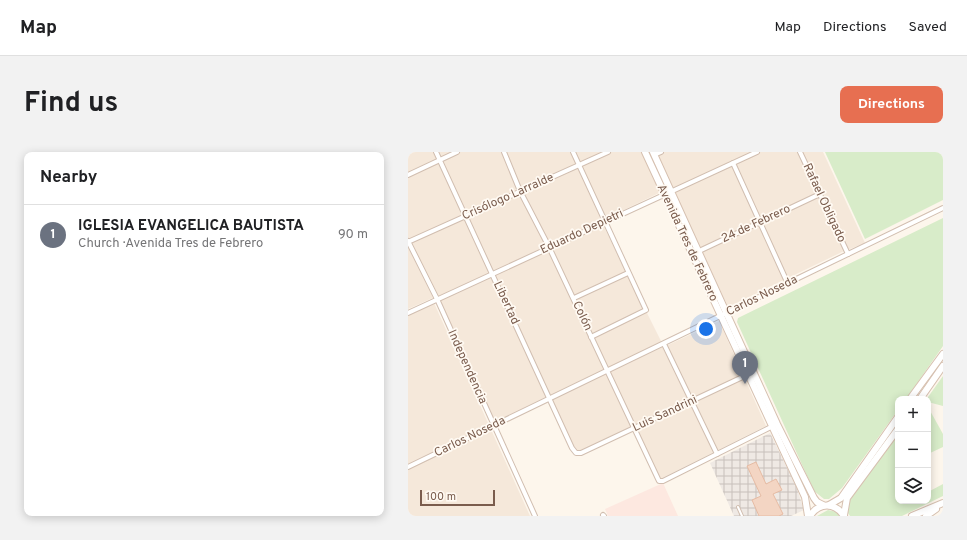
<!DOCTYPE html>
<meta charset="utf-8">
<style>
body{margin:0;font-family:Overpass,sans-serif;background:#f2f2f2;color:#202124}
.controls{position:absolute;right:12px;bottom:12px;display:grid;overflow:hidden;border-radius:8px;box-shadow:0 2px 10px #0003}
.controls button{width:36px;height:36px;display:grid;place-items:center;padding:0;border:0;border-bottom:1px solid #e0e0e0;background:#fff;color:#202124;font:20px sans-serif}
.scale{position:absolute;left:12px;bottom:10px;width:75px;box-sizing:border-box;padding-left:4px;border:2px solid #7a5c4d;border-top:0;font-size:11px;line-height:14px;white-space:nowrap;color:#7a5c4d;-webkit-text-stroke:3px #fffaf3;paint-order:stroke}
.you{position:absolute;left:298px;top:177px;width:14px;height:14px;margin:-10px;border:3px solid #fff;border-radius:50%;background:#1a73e8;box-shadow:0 0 0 6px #1a73e833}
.badge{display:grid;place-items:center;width:26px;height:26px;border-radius:50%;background:#e76f51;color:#fff;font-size:13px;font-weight:700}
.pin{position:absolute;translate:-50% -33px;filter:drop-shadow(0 1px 2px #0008)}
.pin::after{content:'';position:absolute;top:21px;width:14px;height:12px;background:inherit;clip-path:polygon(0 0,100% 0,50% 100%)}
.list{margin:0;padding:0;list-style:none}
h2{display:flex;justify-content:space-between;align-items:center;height:52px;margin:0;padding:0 16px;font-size:17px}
h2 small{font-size:13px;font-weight:400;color:#757577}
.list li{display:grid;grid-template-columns:26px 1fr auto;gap:12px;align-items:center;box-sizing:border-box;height:60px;padding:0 16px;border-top:1px solid #e0e0e0}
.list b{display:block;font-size:15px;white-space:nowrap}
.list p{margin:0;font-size:13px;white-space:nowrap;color:#757577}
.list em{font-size:13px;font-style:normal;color:#757577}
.icon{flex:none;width:22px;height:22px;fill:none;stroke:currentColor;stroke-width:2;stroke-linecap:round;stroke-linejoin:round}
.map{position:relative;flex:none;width:535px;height:364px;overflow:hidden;border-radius:8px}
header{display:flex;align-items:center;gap:24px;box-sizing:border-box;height:56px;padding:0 20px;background:#fff;border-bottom:1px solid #e0e0e0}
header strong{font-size:19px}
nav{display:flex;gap:22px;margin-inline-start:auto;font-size:14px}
.intro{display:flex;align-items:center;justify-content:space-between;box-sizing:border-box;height:96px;padding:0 24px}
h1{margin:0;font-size:28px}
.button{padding:10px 18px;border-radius:8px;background:#e76f51;color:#fff;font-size:14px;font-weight:700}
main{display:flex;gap:24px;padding:0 24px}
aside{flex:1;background:#fff;border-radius:8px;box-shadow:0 2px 10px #0003}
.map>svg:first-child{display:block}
</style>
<header>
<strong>Map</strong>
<nav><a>Map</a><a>Directions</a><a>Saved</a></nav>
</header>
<div class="intro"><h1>Find us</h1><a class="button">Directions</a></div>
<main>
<aside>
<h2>Nearby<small></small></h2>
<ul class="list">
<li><span class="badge" style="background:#6b7280">1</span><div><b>IGLESIA EVANGELICA BAUTISTA</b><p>Church · Avenida Tres de Febrero</p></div><em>90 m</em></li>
</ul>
</aside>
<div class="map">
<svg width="535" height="364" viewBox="0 0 535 364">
<defs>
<pattern id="industrial-grid" width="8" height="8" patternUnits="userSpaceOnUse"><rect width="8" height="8" fill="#efe9e4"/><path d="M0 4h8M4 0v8" fill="none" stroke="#c7c0bb"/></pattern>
</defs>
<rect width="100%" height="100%" fill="#fdf6ec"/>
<g fill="#f5e8da">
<polygon points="0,0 234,0 253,40 193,69 256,195 311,169 358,274 252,327 226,274 168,301 143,245 87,271 29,144 0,157"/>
<polygon points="248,0 415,0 457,91 434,100 320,155"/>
<polygon points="26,151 122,364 0,364 0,163"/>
</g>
<polygon fill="#fde8e0" points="255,331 270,364 200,364 197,357"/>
<polygon fill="url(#industrial-grid)" points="362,281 388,334 396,358 383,364 326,364 302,311"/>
<g fill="#d8ecc9">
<polygon points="417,0 535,0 535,48 457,87"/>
<polygon points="535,66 535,194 498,247 490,247 490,258 434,336 421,347 416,347 406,339 329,170 330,166"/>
<polygon points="535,224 535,254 520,250 520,245"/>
<polygon points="520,255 535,282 535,295 520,302"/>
<polygon points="490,283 490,349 520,349 520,340 535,332 535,344 494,364 442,364 440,361 440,352 444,345"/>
<polygon points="420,358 429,360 433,364 409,364"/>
</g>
<polygon fill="#f3d5c3" stroke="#e6bba3" points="348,310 358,332 368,327 374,338 365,342 375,362 371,364 351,364 344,348 353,344 339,314"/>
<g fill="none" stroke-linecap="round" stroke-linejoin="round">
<g stroke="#d1beb0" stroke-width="4">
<polyline id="lane" points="330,355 334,364"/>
</g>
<g stroke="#d1beb0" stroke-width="6">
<g id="street">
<polyline points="28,0 164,296 168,301 173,301 341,222"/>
<polyline points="96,0 112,39 141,95 251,329 255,329 365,274"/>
<polyline points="165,0 238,158 183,185"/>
<polyline points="392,0 440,102"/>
<polyline points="246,3 253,0"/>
<polyline points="325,11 380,132"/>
<polyline points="0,23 49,0"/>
<polyline points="0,89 29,147 127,364"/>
<polyline points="0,90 200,0"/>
<polyline points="289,100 412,42"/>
<polyline points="166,146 220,121"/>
<polyline points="0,161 349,0"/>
<polyline points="256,192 309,302"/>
<polyline points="0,315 535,56"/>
<polyline points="195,363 196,364"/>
</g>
</g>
<g stroke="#d6c0b0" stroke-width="8">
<g id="secondary">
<polyline points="237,0 397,345 400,364"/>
<polyline points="245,0 369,272 406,346 409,350 415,353"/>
<polyline points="502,247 535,202"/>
<polyline points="512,247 535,214"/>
<polyline points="421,353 433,346 490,265"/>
<polyline points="436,363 439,346 490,277"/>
<path d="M 402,364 C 411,350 427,350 436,364"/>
<polyline points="504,364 535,351"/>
<polyline points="518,364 528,357"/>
</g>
</g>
<use href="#lane" stroke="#fff" stroke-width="2"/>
<use href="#street" stroke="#fff" stroke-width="4"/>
<use href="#secondary" stroke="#fff" stroke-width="6"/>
</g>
<g text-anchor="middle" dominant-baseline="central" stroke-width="3.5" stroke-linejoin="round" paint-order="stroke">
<g font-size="12" fill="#7a5c4d" stroke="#fffaf3">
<text transform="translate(100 45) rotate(-24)">Crisólogo Larralde</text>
<text transform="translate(416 51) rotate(65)">Rafael Obligado</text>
<text transform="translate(348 72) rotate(-25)">24 de Febrero</text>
<text transform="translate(174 80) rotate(-25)">Eduardo Depietri</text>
<text transform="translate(279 91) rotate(65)">Avenida Tres de Febrero</text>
<text transform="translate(354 144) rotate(-26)">Carlos Noseda</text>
<text transform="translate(98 151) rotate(65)">Libertad</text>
<text transform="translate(174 164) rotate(65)">Colón</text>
<text transform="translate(59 215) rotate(66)">Independencia</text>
<text transform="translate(257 262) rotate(-25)">Luis Sandrini</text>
<text transform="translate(62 285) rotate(-26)">Carlos Noseda</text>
</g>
</g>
</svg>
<div class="controls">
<button>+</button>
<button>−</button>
<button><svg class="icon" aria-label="layers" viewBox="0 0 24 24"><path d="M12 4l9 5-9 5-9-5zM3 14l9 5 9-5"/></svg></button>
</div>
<div class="scale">100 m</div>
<div class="you"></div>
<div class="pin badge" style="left:337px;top:232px;background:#6b7280">1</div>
</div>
</main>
